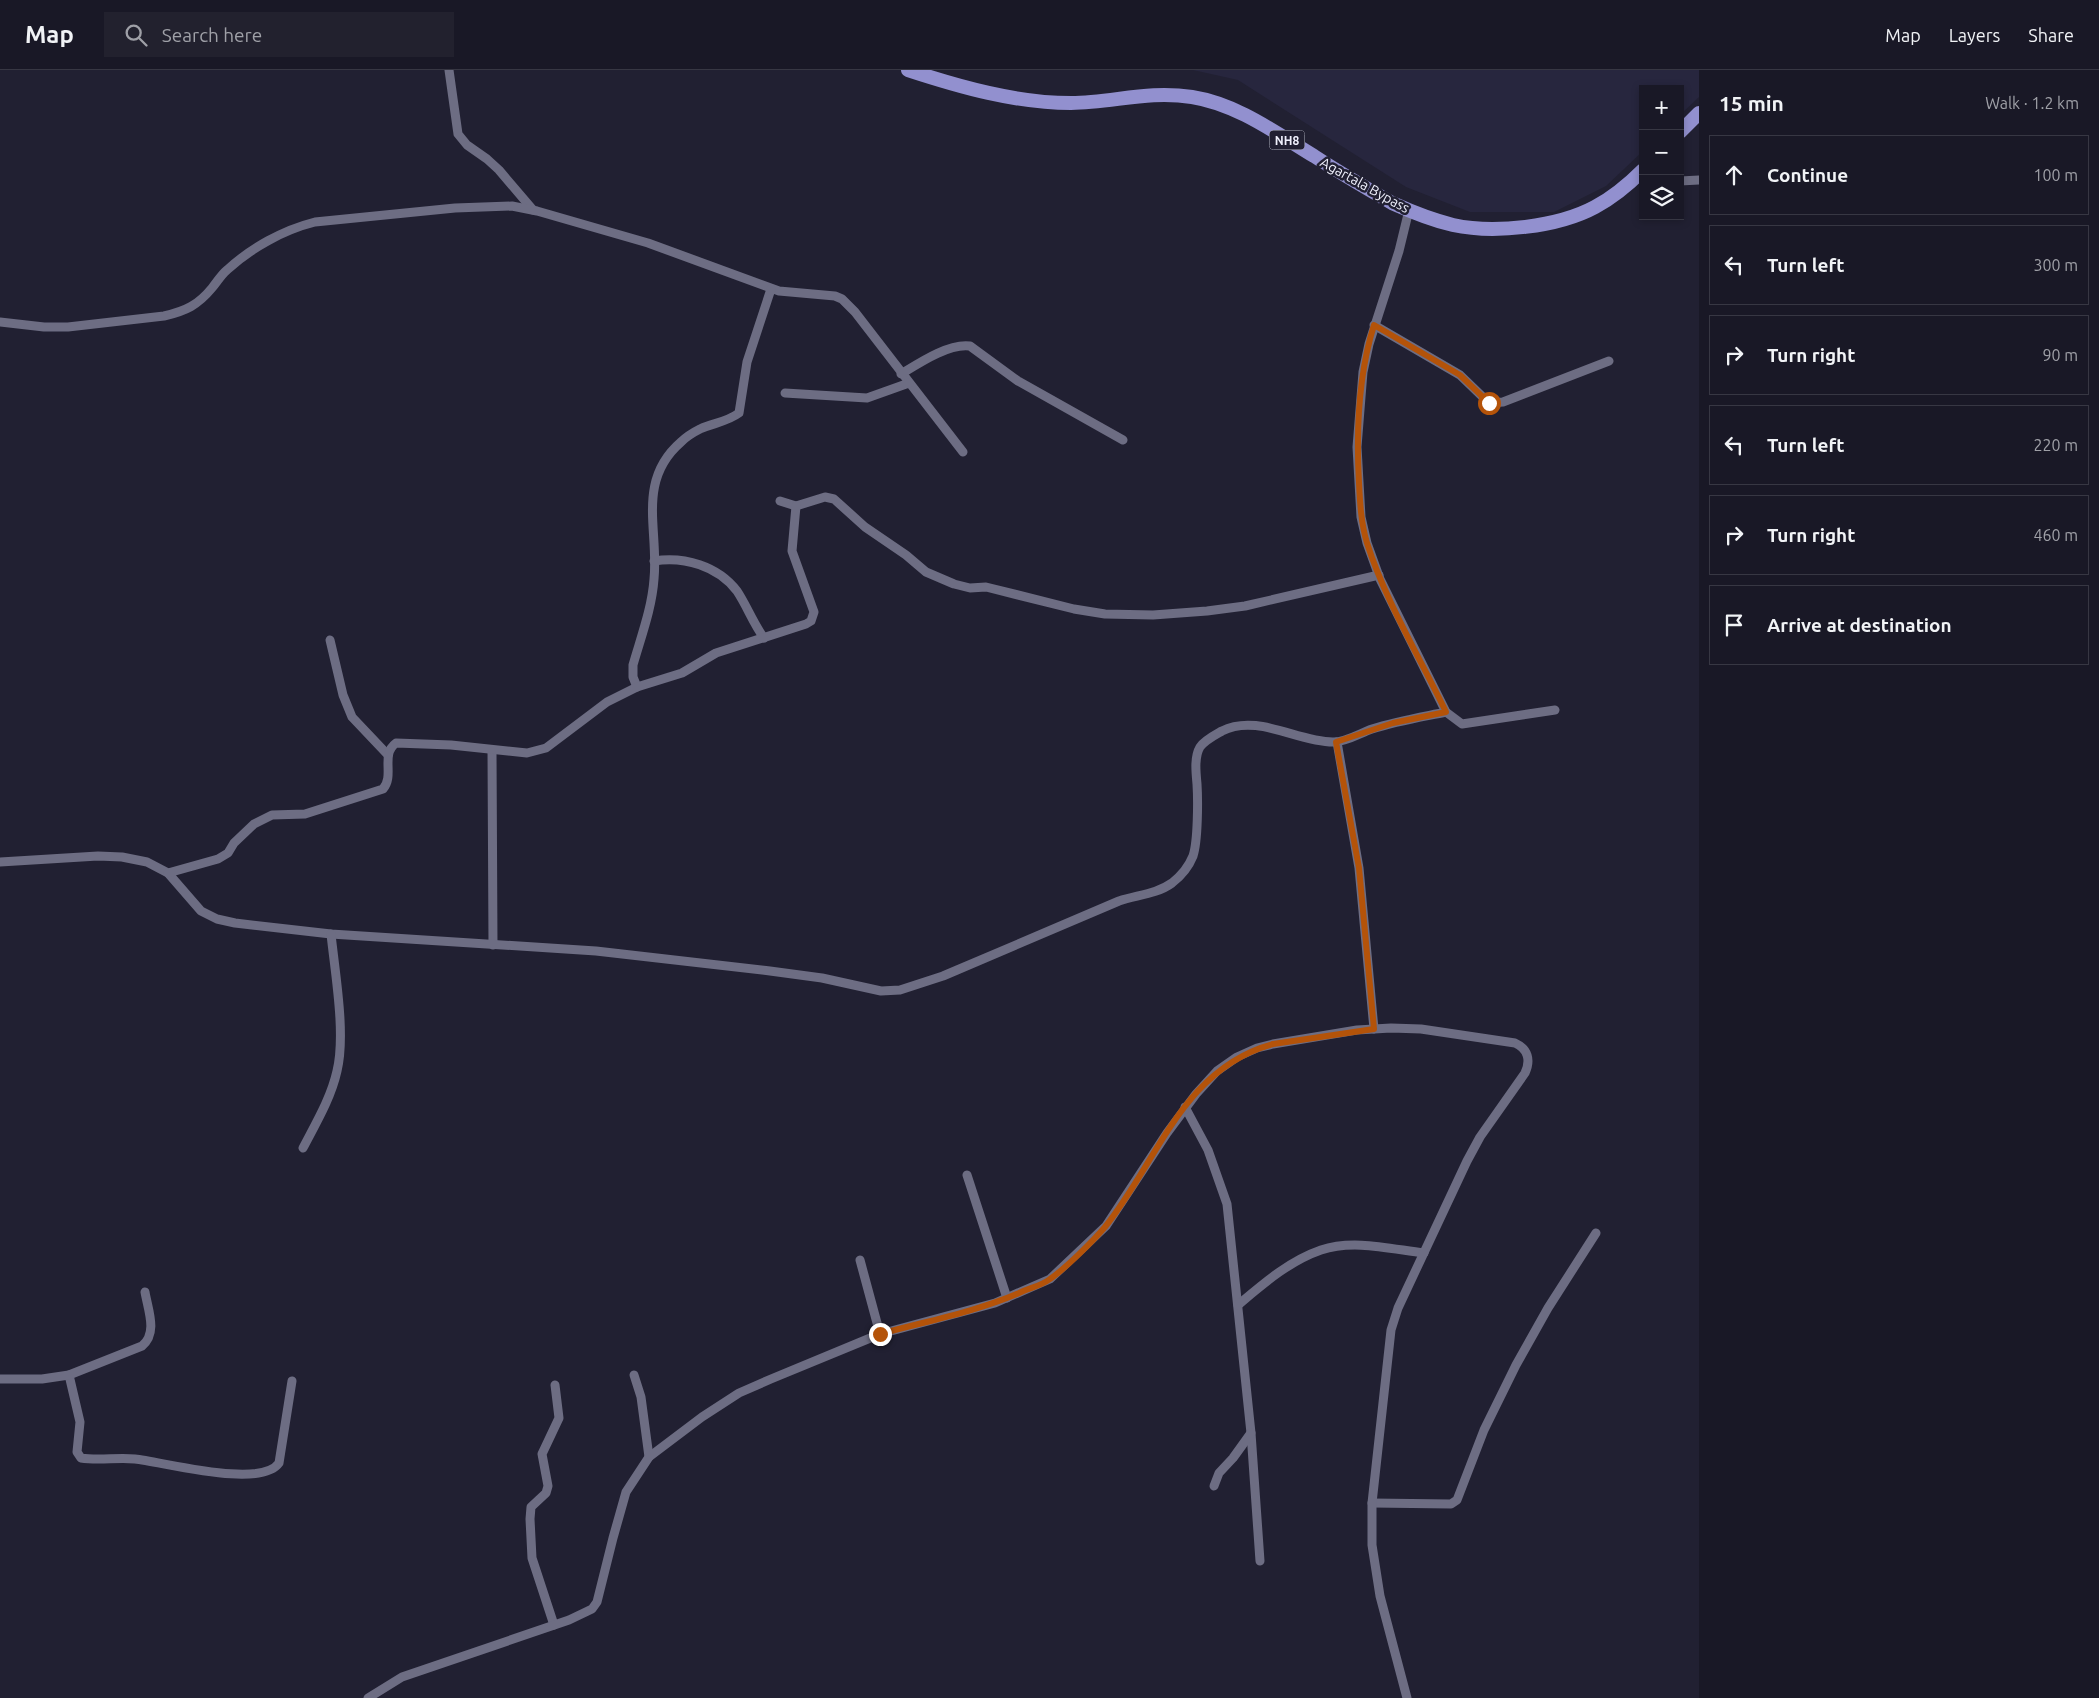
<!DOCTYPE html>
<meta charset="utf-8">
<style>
body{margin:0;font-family:Ubuntu,sans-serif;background:#22212e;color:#f1f3f6}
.controls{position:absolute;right:15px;top:15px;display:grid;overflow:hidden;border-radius:0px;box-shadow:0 2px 8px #0003}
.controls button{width:45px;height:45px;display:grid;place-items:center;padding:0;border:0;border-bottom:1px solid #373743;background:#191826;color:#f1f3f6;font:25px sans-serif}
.stop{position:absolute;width:15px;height:15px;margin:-11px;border:4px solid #b45309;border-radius:50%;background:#fff}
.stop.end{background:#b45309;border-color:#fff;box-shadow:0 1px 5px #0008}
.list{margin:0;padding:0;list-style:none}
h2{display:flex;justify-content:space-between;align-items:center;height:65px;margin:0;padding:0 20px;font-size:21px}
h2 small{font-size:16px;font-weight:400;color:#9fa0a7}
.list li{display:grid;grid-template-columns:32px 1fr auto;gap:15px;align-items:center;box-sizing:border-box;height:80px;margin:0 10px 10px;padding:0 10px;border:1px solid #373743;border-radius:0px}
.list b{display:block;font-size:19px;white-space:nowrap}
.list em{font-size:16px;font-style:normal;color:#9fa0a7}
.icon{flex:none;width:28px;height:28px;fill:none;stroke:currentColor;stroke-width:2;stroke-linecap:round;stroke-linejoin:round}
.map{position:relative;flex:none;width:1699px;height:1628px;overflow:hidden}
header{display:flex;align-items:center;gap:30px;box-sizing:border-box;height:70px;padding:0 25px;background:#191826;border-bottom:1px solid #373743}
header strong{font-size:24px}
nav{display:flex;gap:28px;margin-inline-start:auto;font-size:18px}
.search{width:350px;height:45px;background:#22212e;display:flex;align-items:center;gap:12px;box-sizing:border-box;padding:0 18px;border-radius:0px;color:#9fa0a7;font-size:19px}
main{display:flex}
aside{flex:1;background:#191826}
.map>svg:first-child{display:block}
</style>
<header>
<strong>Map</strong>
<div class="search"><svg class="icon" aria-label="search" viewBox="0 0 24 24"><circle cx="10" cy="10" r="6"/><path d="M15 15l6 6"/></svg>Search here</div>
<nav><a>Map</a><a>Layers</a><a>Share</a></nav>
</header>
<main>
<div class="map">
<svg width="1699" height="1628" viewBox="0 0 1699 1628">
<rect width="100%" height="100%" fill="#212032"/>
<polygon fill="#27263e" points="1193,0 1699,0 1699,27 1680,45 1680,19 1643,19 1643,81 1606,116 1554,142 1470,142 1406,117 1238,10"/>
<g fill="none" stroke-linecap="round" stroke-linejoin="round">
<g stroke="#6d6d83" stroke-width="9">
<polyline points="449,0 458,64 467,75 487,89 499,100 533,140"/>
<polyline points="1680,111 1699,110"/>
<polyline points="1409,140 1399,181 1369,274 1363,302 1357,377 1361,447 1367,473 1380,509 1446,642 1462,654 1555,640"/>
<path d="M 0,252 L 44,257 L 68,257 L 164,246 C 186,241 198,235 212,218 C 217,212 221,205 227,200 C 251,178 283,160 315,152 L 455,138 L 512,136 L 537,141 L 648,173 L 779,221 L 835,226 L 842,229 L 855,242 L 963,382"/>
<polyline points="1374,255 1460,305 1489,333 1503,332 1609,291"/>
<path d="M 901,304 C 919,293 949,273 970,276 L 1018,311 L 1123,370"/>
<polyline points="785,323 867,328 909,313"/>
<polyline points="780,431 796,436 825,427 834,429 865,457 906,485 926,502 954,514 970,518 986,517 1074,539 1105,544 1153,545 1207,541 1245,536 1379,505"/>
<path d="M 654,491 C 684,486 718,496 737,521 C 747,536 753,553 764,568"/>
<polyline points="330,570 343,625 352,647 388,685"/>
<path d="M 637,617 L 633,607 L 633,595 C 641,567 652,538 654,509 C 659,460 636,411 681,372 C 686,367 694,362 700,359 C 713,353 727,352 739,343 L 747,292 L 771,219"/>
<polyline points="1337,672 1359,798 1374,959"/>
<polyline points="492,680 493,875"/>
<path d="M 0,792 L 98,786 L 122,787 L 147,792 L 168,803 L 201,841 L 217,849 L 235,853 L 331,864 L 596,881 L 770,901 L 822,908 L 881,921 L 900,920 L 943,906 L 1119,831 C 1137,825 1157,824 1172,813 C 1181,806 1189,796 1193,786 C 1198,771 1198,730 1197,714 C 1196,703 1194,687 1200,677 C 1205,670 1215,665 1222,661 C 1257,643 1297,672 1333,672 C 1347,672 1360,663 1372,659 C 1397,651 1422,647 1446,642"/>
<path d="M 168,803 L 218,789 L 228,783 L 234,773 L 254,754 L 272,745 L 305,744 L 383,719 C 395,705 380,685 396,673 L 451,675 L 527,683 L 546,678 L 607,632 L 637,617 L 682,603 L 716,583 L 806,554 L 811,551 L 814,542 L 792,481 L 796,436"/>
<polyline points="1185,1037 1208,1080 1227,1134 1251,1363 1260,1491"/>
<path d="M 303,1078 C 316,1053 331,1028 337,1001 C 346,964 335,903 331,864"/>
<polyline points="967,1105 1007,1228"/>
<polyline points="860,1190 880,1264"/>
<path d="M 1238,1235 C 1263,1214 1289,1191 1321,1180 C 1353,1169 1391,1179 1424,1183"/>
<path d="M 69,1305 L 80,1352 L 77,1382 L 81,1388 C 99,1391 117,1387 135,1389 C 164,1392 261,1419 279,1393 L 292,1311"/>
<polyline points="634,1305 641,1327 649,1387"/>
<path d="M 0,1309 L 42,1309 L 69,1305 L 142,1276 C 158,1263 148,1240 145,1222"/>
<polyline points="1214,1416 1219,1403 1233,1388 1251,1363"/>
<polyline points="1372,1433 1451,1434 1457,1430 1484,1360 1516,1295 1548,1238 1596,1163"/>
<polyline points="554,1555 532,1488 530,1449 531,1437 546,1423 548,1416 542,1384 559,1348 555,1315"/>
<path d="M 368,1628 L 402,1607 L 569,1550 L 592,1539 L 597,1532 L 613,1468 L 626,1422 L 649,1387 L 702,1347 L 739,1323 L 771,1309 L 880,1264 L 995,1233 L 1050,1209 L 1106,1156 L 1167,1063 L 1196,1024 L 1217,1001 L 1237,987 L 1257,978 L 1273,974 L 1357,960 L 1391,958 L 1421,959 L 1515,973 C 1528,979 1531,990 1525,1003 L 1480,1067 L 1467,1091 L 1398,1238 L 1391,1260 L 1372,1433 L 1372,1475 L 1380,1526 L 1407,1628"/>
</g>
<g stroke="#9290cf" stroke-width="14">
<path d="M 908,0 C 960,17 1016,33 1071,33 C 1113,33 1147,20 1192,27 C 1237,34 1276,63 1314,86 C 1340,103 1366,118 1392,133 C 1412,142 1432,150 1453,155 C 1494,164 1558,157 1595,137 C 1612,128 1629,114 1643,100"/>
<polyline points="1680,62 1699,43"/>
</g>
</g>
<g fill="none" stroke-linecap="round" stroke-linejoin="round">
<path stroke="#b45309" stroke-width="6" d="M 880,1264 C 927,1251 975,1242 1019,1223 C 1029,1218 1041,1216 1050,1209 C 1066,1198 1093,1171 1105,1157 C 1158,1091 1183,998 1273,974 L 1374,959 L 1359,798 L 1336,672 L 1393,653 L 1446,642 C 1420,588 1385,530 1367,473 C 1361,453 1360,433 1359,413 C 1356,360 1358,306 1374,255 L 1460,305 L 1489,333"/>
</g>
<g text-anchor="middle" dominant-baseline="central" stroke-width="5" stroke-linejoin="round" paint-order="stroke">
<rect fill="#212032" stroke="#b1b2bf" stroke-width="1" x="1269.5" y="60.5" width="35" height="19" rx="4"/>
<g font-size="12" font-weight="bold" fill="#eff0fc">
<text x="1287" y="70">NH8</text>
</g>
<g font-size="14" fill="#eff0fc" stroke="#212032">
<text transform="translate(1365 115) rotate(29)">Agartala Bypass</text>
</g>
</g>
</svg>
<div class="controls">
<button>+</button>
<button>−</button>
<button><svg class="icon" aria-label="layers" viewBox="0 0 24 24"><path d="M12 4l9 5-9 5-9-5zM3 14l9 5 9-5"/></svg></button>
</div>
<div class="stop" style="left:1489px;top:333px"></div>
<div class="stop end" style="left:880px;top:1264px"></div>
</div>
<aside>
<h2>15 min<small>Walk · 1.2 km</small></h2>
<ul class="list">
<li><svg class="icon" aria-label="ahead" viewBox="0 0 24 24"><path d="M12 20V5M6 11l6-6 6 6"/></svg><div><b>Continue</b></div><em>100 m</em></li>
<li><svg class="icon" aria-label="left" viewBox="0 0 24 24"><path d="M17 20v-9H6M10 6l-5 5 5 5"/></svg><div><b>Turn left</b></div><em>300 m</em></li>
<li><svg class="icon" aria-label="right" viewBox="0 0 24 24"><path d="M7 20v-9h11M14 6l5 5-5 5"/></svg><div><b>Turn right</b></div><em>90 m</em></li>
<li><svg class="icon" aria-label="left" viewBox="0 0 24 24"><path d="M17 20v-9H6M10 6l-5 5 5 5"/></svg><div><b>Turn left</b></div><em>220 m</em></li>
<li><svg class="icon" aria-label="right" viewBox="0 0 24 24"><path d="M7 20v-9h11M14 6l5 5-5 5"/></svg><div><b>Turn right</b></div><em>460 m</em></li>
<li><svg class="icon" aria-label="arrive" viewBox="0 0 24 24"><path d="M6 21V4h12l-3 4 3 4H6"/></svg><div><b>Arrive at destination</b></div></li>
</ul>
</aside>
</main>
